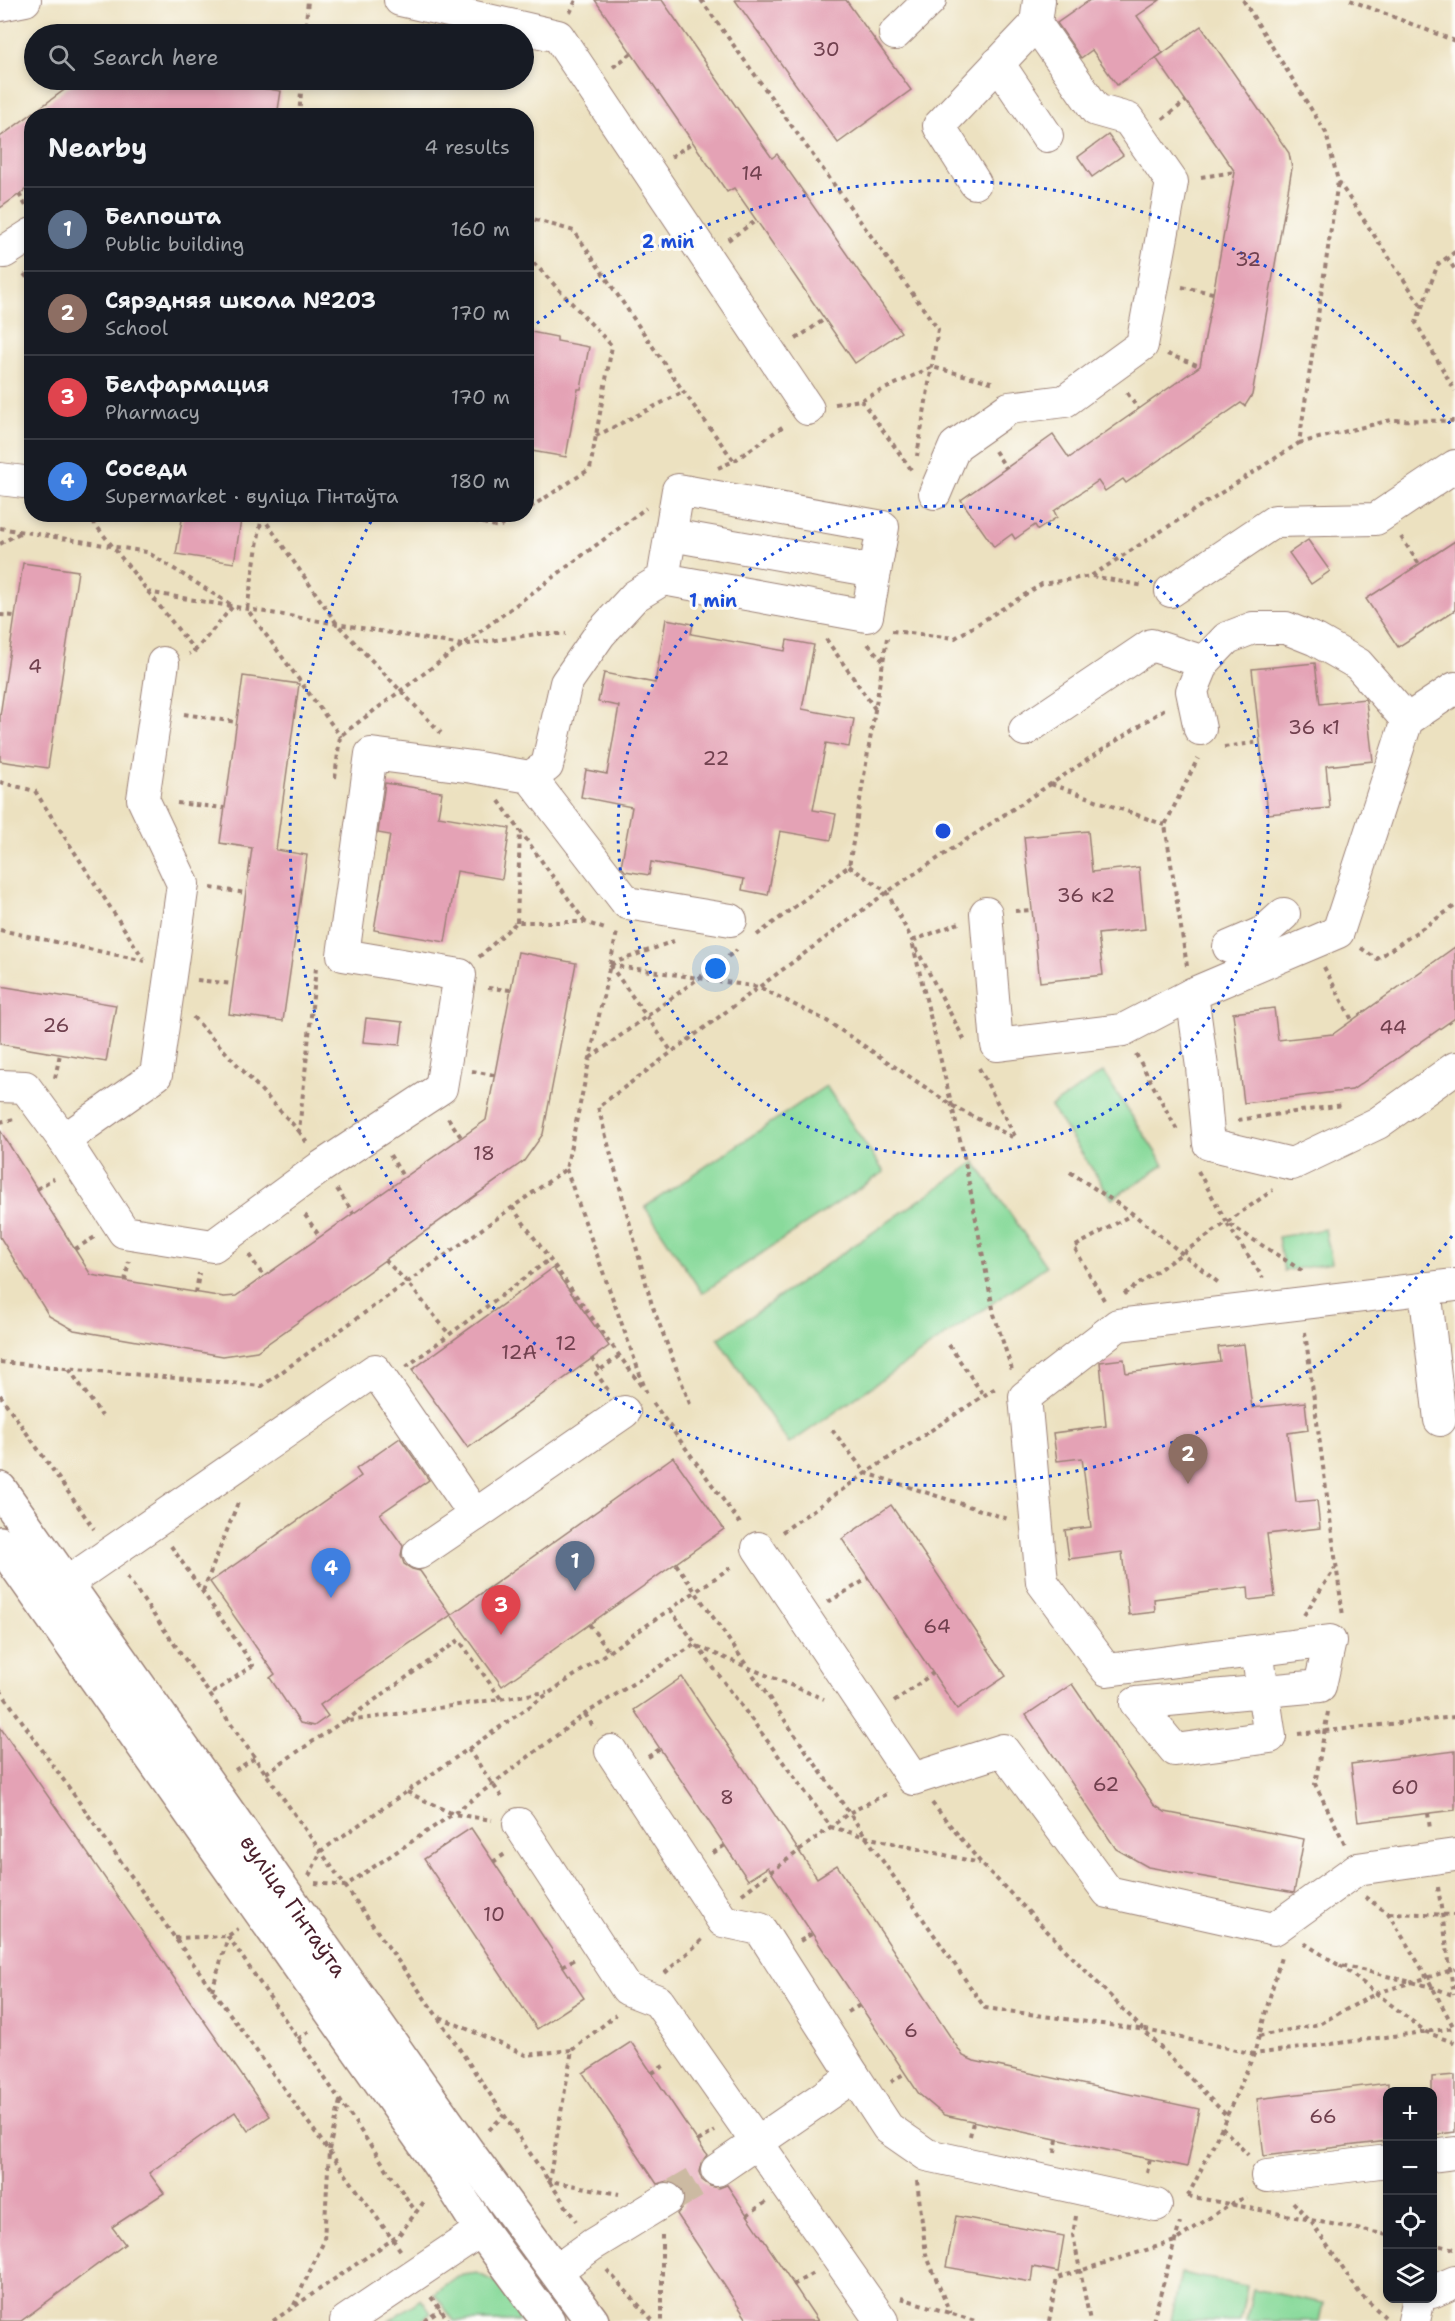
<!DOCTYPE html>
<meta charset="utf-8">
<style>
body{margin:0;font-family:"Shantell Sans",sans-serif;background:#242831;color:#f1f3f6}
.controls{position:absolute;right:18px;bottom:18px;display:grid;overflow:hidden;border-radius:12px;box-shadow:0 3px 9px #0003}
.controls button{width:54px;height:54px;display:grid;place-items:center;padding:0;border:0;border-bottom:2px solid #363941;background:#171b24;color:#f1f3f6;font:30px sans-serif}
.you{position:absolute;left:716px;top:969px;width:21px;height:21px;margin:-15px;border:4px solid #fff;border-radius:50%;background:#1a73e8;box-shadow:0 0 0 9px #1a73e833}
.badge{display:grid;place-items:center;width:39px;height:39px;border-radius:50%;background:#1a73e8;color:#fff;font-size:20px;font-weight:700}
.pin{position:absolute;translate:-50% -50px;filter:drop-shadow(0 2px 3px #0008)}
.pin::after{content:'';position:absolute;top:32px;width:21px;height:18px;background:inherit;clip-path:polygon(0 0,100% 0,50% 100%)}
.list{margin:0;padding:0;list-style:none}
h2{display:flex;justify-content:space-between;align-items:center;height:78px;margin:0;padding:0 24px;font-size:26px}
h2 small{font-size:20px;font-weight:400;color:#9ea1a6}
.list li{display:grid;grid-template-columns:39px 1fr auto;gap:18px;align-items:center;box-sizing:border-box;height:84px;padding:0 24px;border-top:2px solid #363941}
.list b{display:block;font-size:22px;white-space:nowrap}
.list p{margin:0;font-size:20px;white-space:nowrap;color:#9ea1a6}
.list em{font-size:20px;font-style:normal;color:#9ea1a6}
.icon{flex:none;width:33px;height:33px;fill:none;stroke:currentColor;stroke-width:2;stroke-linecap:round;stroke-linejoin:round}
.map{position:relative;flex:none;width:1455px;height:2321px;overflow:hidden}
.search{position:absolute;background:#171b24;box-shadow:0 3px 9px #0003;left:24px;top:24px;width:510px;height:66px;display:flex;align-items:center;gap:15px;box-sizing:border-box;padding:0 21px;border-radius:33px;color:#9ea1a6;font-size:22px}
.panel{position:absolute;background:#171b24;box-shadow:0 3px 9px #0003;left:24px;top:108px;width:510px;height:414px;border-radius:24px}
.map>svg:first-child{display:block}
</style>
<div class="map">
<svg width="1455" height="2321" viewBox="0 0 1455 2321">
<rect width="100%" height="100%" fill="#fdfcf7"/>
<filter id="ink" filterUnits="userSpaceOnUse"><feTurbulence type="fractalNoise" baseFrequency=".0167" numOctaves="2"/><feDisplacementMap in="SourceGraphic" scale="12" xChannelSelector="R" yChannelSelector="G"/><feConvolveMatrix kernelMatrix="1 2 1 2 8 2 1 2 1" color-interpolation-filters="sRGB"/></filter>
<filter id="wash" filterUnits="userSpaceOnUse"><feTurbulence type="fractalNoise" baseFrequency=".008" numOctaves="4" result="noise"/><feDisplacementMap in="SourceGraphic" scale="24" xChannelSelector="R" yChannelSelector="G"/><feGaussianBlur stdDeviation="1.35" result="paint"/><feColorMatrix in="noise" values="0 0 0 0 0 0 0 0 0 0 0 0 0 0 0 0 0 1.4 0 .05"/><feComposite in="paint" operator="in"/></filter>
<g filter="url(#wash)">
<rect width="100%" height="100%" fill="#ece1c0"/>
<g fill="#89da9b" stroke="#6a7c63" stroke-width="1.5">
<polygon points="1103,1072 1164,1165 1112,1199 1051,1107"/>
<polygon points="826,1086 884,1172 702,1293 645,1207"/>
<polygon points="975,1162 1046,1266 789,1444 718,1339"/>
<polygon points="1325,1229 1332,1263 1284,1271 1278,1237"/>
<polygon points="477,2273 507,2288 530,2321 454,2321 434,2293 457,2276"/>
<polygon points="1181,2273 1247,2286 1240,2321 1171,2321"/>
<polygon points="1253,2289 1324,2303 1320,2321 1246,2321"/>
<polygon points="421,2299 431,2313 420,2321 389,2321"/>
</g>
<g id="blocks">
<g fill="#e4a2b5">
<polygon points="595,0 662,0 772,158 777,154 901,332 855,363 734,188 727,192"/>
<polygon points="735,0 846,0 911,90 838,143"/>
<polygon points="1090,0 1160,0 1137,16 1163,53 1117,85 1092,50 1081,58 1057,23"/>
<polygon points="1201,26 1289,153 1292,168 1252,395 1245,406 1241,403 1126,483 1123,479 1105,491 1098,481 1054,511 1057,517 1038,530 1035,525 1015,539 1012,534 994,547 961,500 1053,435 1069,458 1200,366 1235,172 1156,58"/>
<polygon points="78,80 211,80 281,91 277,116 32,116 32,185 0,208 0,137"/>
<polygon points="1108,135 1123,155 1092,177 1078,157"/>
<polygon points="526,331 557,337 557,341 589,347 581,389 578,389 566,457 526,450"/>
<polygon points="183,514 242,514 234,563 176,554"/>
<polygon points="1308,540 1330,571 1311,584 1289,553"/>
<polygon points="1455,541 1455,610 1398,647 1366,599"/>
<polygon points="23,563 78,571 48,768 0,761 0,716"/>
<polygon points="666,619 693,624 691,634 785,651 787,640 814,645 802,709 854,719 849,747 826,743 813,810 836,814 831,840 780,831 768,895 742,890 744,879 651,862 649,875 625,871 621,866 632,807 581,797 586,770 607,774 619,706 598,702 604,673 655,683"/>
<polygon points="1315,663 1320,704 1365,699 1366,701 1373,761 1326,766 1330,808 1268,814 1252,669"/>
<polygon points="243,676 299,684 276,850 307,855 283,1021 229,1014 252,848 220,843"/>
<polygon points="385,783 442,792 438,816 510,828 502,879 457,871 445,942 374,930 390,835 378,833"/>
<polygon points="1088,831 1092,872 1139,867 1145,929 1098,934 1103,975 1040,982 1024,837"/>
<polygon points="1455,947 1455,1018 1352,1090 1244,1103 1233,1013 1274,1008 1278,1040 1333,1034"/>
<polygon points="518,952 576,963 543,1134 524,1161 257,1351 223,1356 74,1330 49,1316 0,1237 0,1130 91,1275 224,1297 236,1296 486,1120"/>
<polygon points="0,986 116,1005 106,1062 0,1044"/>
<polygon points="366,1018 403,1022 400,1045 363,1042"/>
<polygon points="553,1268 609,1346 468,1448 412,1370"/>
<polygon points="1244,1344 1252,1408 1305,1402 1308,1430 1288,1433 1296,1502 1317,1500 1320,1528 1267,1534 1275,1597 1249,1600 1248,1587 1154,1599 1155,1612 1129,1615 1122,1552 1069,1559 1065,1530 1091,1527 1082,1458 1057,1461 1053,1433 1106,1426 1100,1362 1124,1359 1126,1373 1220,1361 1218,1347"/>
<polygon points="400,1438 429,1480 380,1514 403,1546 401,1555 404,1564 412,1569 420,1571 451,1615 320,1705 328,1716 314,1726 300,1723 270,1678 275,1674 210,1582 361,1476 356,1469"/>
<polygon points="673,1457 724,1529 502,1686 451,1615"/>
<polygon points="891,1505 1006,1676 957,1709 842,1539"/>
<polygon points="682,1677 817,1878 837,1865 963,2056 974,2061 1199,2109 1187,2167 944,2115 919,2094 768,1867 748,1880 634,1710"/>
<polygon points="1072,1684 1154,1805 1165,1812 1304,1839 1294,1893 1148,1867 1116,1849 1026,1715"/>
<polygon points="0,1727 270,2116 248,2131 235,2112 149,2173 164,2193 112,2227 125,2244 21,2321 0,2321"/>
<polygon points="1455,1751 1455,1810 1358,1822 1351,1764"/>
<polygon points="471,1828 584,1998 537,2029 424,1859"/>
<polygon points="631,2042 707,2155 701,2163 699,2172 702,2180 710,2186 719,2188 727,2185 818,2321 748,2321 677,2214 683,2207 685,2199 682,2189 676,2184 667,2181 657,2184 583,2073"/>
<polygon points="1455,2075 1455,2132 1432,2135 1432,2077"/>
<polygon points="1388,2083 1388,2141 1264,2156 1257,2099"/>
<polygon points="956,2216 1064,2236 1058,2272 1033,2267 1031,2282 946,2267"/>
</g>
</g>
</g>
<g filter="url(#ink)">
<use href="#blocks" fill-opacity="0" stroke="#9b8076" stroke-width="1.5"/>
<g fill="none" stroke-linecap="round" stroke-linejoin="round">
<polyline stroke="#ccbaa2" stroke-width="32" stroke-dasharray="32 16" stroke-linecap="butt" points="667,2199 717,2170"/>
<g stroke="#9b8076" stroke-width="34">
<g id="minor">
<polyline points="400,0 558,36 808,409"/>
<polyline points="0,5 25,0"/>
<polyline points="895,34 930,0"/>
<polyline points="998,63 1047,136"/>
<polyline points="975,183 939,126 1036,24"/>
<polyline points="4,252 32,234"/>
<polyline points="0,479 32,483"/>
<polyline points="935,493 955,446 1009,408 1065,401 1142,345 1172,182 1128,119 1096,110 1036,24 1039,0"/>
<polyline points="671,535 875,571"/>
<polyline points="1171,591 1275,521 1376,519 1455,466"/>
<polyline points="1455,688 1407,720 1338,932 1192,994 1202,1067 1209,1144 1292,1164 1378,1123 1455,1068"/>
<polyline points="1200,729 1192,691 1204,662 1227,638 1253,628 1286,628 1316,640 1358,664 1407,720"/>
<polyline points="1025,730 1151,645 1204,662"/>
<polyline points="530,777 627,903 731,920"/>
<polyline points="986,913 997,1045 1123,1030 1192,994"/>
<polyline points="1229,947 1264,932 1284,914"/>
<polyline points="0,1086 25,1087 64,1140 124,1232 213,1246 321,1167 441,1088 460,975 343,955 371,754 473,767 530,777 547,766 566,683 600,634 635,596 663,579 867,616 883,527 678,490 663,579"/>
<polyline points="64,1140 156,1075 183,884 143,799 163,663"/>
<polyline points="1425,1288 1440,1420"/>
<polyline points="758,1548 913,1779 1003,1750 1108,1892 1274,1929 1357,1869 1455,1855"/>
<polyline points="419,1553 475,1515"/>
<polyline points="45,1598 375,1370 475,1515 624,1412"/>
<polyline points="1257,1651 1270,1737 1175,1750 1136,1703 1320,1686 1330,1641 1107,1670 1042,1582 1025,1397 1118,1325 1455,1285"/>
<polyline points="611,1751 723,1921 760,1929 854,2076"/>
<polyline points="519,1824 627,1989 658,2001 882,2321"/>
<polyline points="1432,2156 1455,2153"/>
<polyline points="717,2170 854,2076 888,2128 927,2155 1156,2205"/>
<polyline points="1267,2176 1388,2161"/>
<polyline points="556,2271 592,2245 667,2199"/>
<polyline points="1432,2292 1455,2282"/>
<polyline points="346,2321 481,2230"/>
<polyline points="1414,2321 1419,2298"/>
</g>
</g>
<g stroke="#9b8076" stroke-width="36">
<g id="major">
<path id="s1" d="M 0,1489 L 467,2151 L 592,2321"/>
<polyline points="0,1543 445,2173 481,2230 548,2321"/>
</g>
</g>
<g stroke="#9b8076" stroke-width="4" stroke-dasharray="4.5 4.5" stroke-linecap="butt">
<polyline points="701,0 938,329 917,456"/>
<polyline points="1243,0 1326,133 1338,181 1422,307"/>
<polyline points="1350,0 1455,41"/>
<polyline points="570,13 576,0"/>
<polyline points="305,34 308,0"/>
<polyline points="613,67 632,53"/>
<polyline points="299,116 302,80"/>
<polyline points="1163,119 1186,101"/>
<polyline points="671,157 693,142"/>
<polyline points="1201,177 1235,172"/>
<polyline points="526,178 530,187 526,190"/>
<polyline points="19,194 26,206"/>
<polyline points="526,217 574,231 683,391 734,461"/>
<polyline points="728,240 757,220"/>
<polyline points="1455,252 1438,264 1416,323 1455,391"/>
<polyline points="1447,257 1455,270"/>
<polyline points="526,259 531,260 612,346 590,469 526,510"/>
<polyline points="24,274 32,283"/>
<polyline points="1182,287 1213,293"/>
<polyline points="796,339 825,319"/>
<polyline points="1167,354 1200,366"/>
<polyline points="1127,393 1138,409"/>
<polyline points="861,400 913,472"/>
<polyline points="835,404 861,400 932,367 995,383"/>
<polyline points="596,436 683,392"/>
<polyline points="1299,443 1391,420 1455,421"/>
<polyline points="995,451 1006,468"/>
<polyline points="718,468 734,461 785,425"/>
<polyline points="87,514 195,651"/>
<polyline points="448,514 499,527 519,514"/>
<polyline points="262,515 247,609 341,737"/>
<polyline points="262,516 337,624 441,733"/>
<polyline points="0,528 147,552 233,606 195,651 189,654"/>
<polyline points="1401,537 1419,564"/>
<polyline points="0,544 23,531"/>
<polyline points="1092,576 1144,586"/>
<polyline points="147,592 462,645 537,634 566,634"/>
<polyline points="0,615 15,616"/>
<polyline points="892,631 955,638 1042,584 1091,576 1299,443 1338,181"/>
<polyline points="826,639 875,709"/>
<polyline points="868,644 883,661"/>
<polyline points="184,714 236,722"/>
<polyline points="1224,747 1260,742"/>
<polyline points="335,778 340,736 646,508"/>
<polyline points="0,782 35,791 143,958"/>
<polyline points="1051,784 1165,825"/>
<polyline points="499,801 585,922"/>
<polyline points="177,803 224,808"/>
<polyline points="849,866 887,892 913,942"/>
<polyline points="211,888 246,893"/>
<polyline points="1015,911 1032,910"/>
<polyline points="517,922 520,830"/>
<polyline points="959,923 912,941 963,1152 994,1314 1012,1370"/>
<polyline points="0,930 145,961"/>
<polyline points="757,935 849,866 887,638"/>
<polyline points="916,948 966,1043"/>
<polyline points="1361,948 1377,959 1455,906"/>
<polyline points="479,957 517,922 585,922 608,930"/>
<polyline points="611,964 674,941"/>
<polyline points="610,965 759,987 827,1021 953,1106 1016,1139"/>
<polyline points="610,965 672,1052"/>
<polyline points="1187,966 1165,825 1198,758"/>
<polyline points="1324,967 1352,1020"/>
<polyline points="197,980 232,984"/>
<polyline points="488,988 511,990"/>
<polyline points="193,1017 299,1131 316,968"/>
<polyline points="1136,1054 1177,1130"/>
<polyline points="590,1058 737,950"/>
<polyline points="979,1068 1016,1138"/>
<polyline points="472,1071 494,1075"/>
<polyline points="55,1078 60,1054"/>
<polyline points="448,1118 461,1137"/>
<polyline points="1238,1120 1343,1105"/>
<polyline points="0,1122 14,1119"/>
<polyline points="299,1131 307,1143"/>
<polyline points="390,1155 404,1178"/>
<polyline points="566,1169 647,1394"/>
<polyline points="1198,1171 1227,1223 1304,1272"/>
<polyline points="1070,1172 1133,1214 1220,1284"/>
<polyline points="37,1189 54,1178"/>
<polyline points="337,1189 353,1213"/>
<polyline points="512,1207 642,1387"/>
<polyline points="305,1215 320,1237"/>
<polyline points="1227,1224 1263,1278"/>
<polyline points="75,1249 95,1237"/>
<polyline points="249,1255 264,1277"/>
<polyline points="385,1260 407,1282 449,1334"/>
<polyline points="125,1281 129,1261"/>
<polyline points="196,1293 199,1273"/>
<polyline points="1124,1294 1273,1190"/>
<polyline points="1104,1300 1074,1247 1133,1214"/>
<polyline points="1305,1332 1343,1616"/>
<polyline points="949,1345 984,1396"/>
<polyline points="592,1358 600,1370"/>
<polyline points="0,1362 262,1386 566,1169 617,932"/>
<polyline points="406,1367 550,1259"/>
<polyline points="69,1369 102,1416"/>
<polyline points="608,1390 596,1373 619,1356"/>
<polyline points="0,1395 94,1529"/>
<polyline points="653,1403 742,1526"/>
<polyline points="690,1404 652,1305 598,1107 887,892 1166,708"/>
<polyline points="832,1430 866,1473 1008,1519"/>
<polyline points="782,1532 866,1473 997,1387"/>
<polyline points="171,1546 253,1665 210,1695"/>
<polyline points="676,1564 985,2008 1146,2030 1254,2054 1281,1957"/>
<polyline points="127,1577 437,2016 576,2221"/>
<polyline points="203,1591 239,1500"/>
<polyline points="828,1602 869,1578"/>
<polyline points="670,1609 831,1827 866,1837 980,1863"/>
<polyline points="1304,1615 1335,1568"/>
<polyline points="589,1624 609,1652"/>
<polyline points="0,1690 175,1938 401,2251"/>
<polyline points="894,1702 933,1673"/>
<polyline points="1328,1712 1315,1784 1345,1844"/>
<polyline points="585,1714 595,1729"/>
<polyline points="345,1721 459,1640 501,1699"/>
<polyline points="1298,1734 1455,1717"/>
<polyline points="468,1749 504,1800"/>
<polyline points="648,1757 660,1749"/>
<polyline points="235,1770 255,1758"/>
<polyline points="266,1773 342,1722 547,1692"/>
<polyline points="407,1792 453,1814 492,1820"/>
<polyline points="932,1803 981,1863 1227,2116"/>
<polyline points="1428,1813 1430,1829"/>
<polyline points="713,1853 725,1845"/>
<polyline points="493,1862 505,1854"/>
<polyline points="309,1876 321,1851 734,1565"/>
<polyline points="315,1883 345,1886 453,1814 585,1714 694,1645 824,1699"/>
<polyline points="1438,1887 1454,1995"/>
<polyline points="742,1894 849,1813 888,1793"/>
<polyline points="1365,1897 1388,1913 1428,1979 1454,2028"/>
<polyline points="1389,1913 1455,1915"/>
<polyline points="228,1936 416,2212"/>
<polyline points="175,1938 228,1936 238,1929"/>
<polyline points="800,1941 813,1933"/>
<polyline points="1304,1943 1337,1964 1432,1987 1455,1996"/>
<polyline points="1340,1965 1426,2032 1455,2043"/>
<polyline points="562,1966 575,1959"/>
<polyline points="665,1973 702,1940"/>
<polyline points="212,1990 228,1937"/>
<polyline points="848,2012 860,2005"/>
<polyline points="440,2017 526,2055 572,2050 549,2181 619,2194"/>
<polyline points="1259,2036 1319,2024 1377,1993 1455,1969"/>
<polyline points="298,2039 310,2031"/>
<polyline points="572,2050 616,2015"/>
<polyline points="652,2073 667,2064"/>
<polyline points="891,2082 905,2073"/>
<polyline points="1222,2127 1248,2155"/>
<polyline points="489,2130 504,2115"/>
<polyline points="970,2136 973,2122"/>
<polyline points="698,2141 715,2131"/>
<polyline points="1055,2153 1057,2139"/>
<polyline points="1147,2173 1150,2159"/>
<polyline points="917,2181 926,2254 950,2313"/>
<polyline points="1188,2196 1222,2127 1254,2054 1455,2028"/>
<polyline points="1188,2196 1388,2235"/>
<polyline points="1293,2202 1310,2220 1360,2294 1385,2317"/>
<polyline points="747,2215 766,2202"/>
<polyline points="1076,2216 1073,2235 1090,2321"/>
<polyline points="662,2235 662,2321"/>
<polyline points="1432,2244 1455,2249"/>
<polyline points="607,2270 653,2321"/>
<polyline points="793,2285 813,2273"/>
<polyline points="431,2297 449,2321"/>
<polyline points="901,2298 975,2321"/>
<polyline points="294,2305 324,2241 329,2150 340,2101"/>
<polyline points="273,2321 399,2235 426,2199"/>
<polyline points="424,2321 441,2310"/>
<polyline points="1049,2321 1057,2278 1175,2241 1230,2204 1247,2197"/>
<polyline points="1153,2321 1180,2223"/>
</g>
<use href="#minor" stroke="#fff" stroke-width="32"/>
<use href="#major" stroke="#fff" stroke-width="33"/>
</g>
</g>
<g fill="none" stroke="#1d4ed8" stroke-width="3" stroke-dasharray="3 6">
<circle cx="943" cy="831" r="325"/>
<path d="M1452 1236A650 650 0 0 1 374 516M530 329A650 650 0 0 1 1452 426"/>
</g>
<g text-anchor="middle" dominant-baseline="central" stroke-width="6" stroke-linejoin="round" paint-order="stroke">
<g font-size="20" fill="#70404e">
<text x="826" y="49">30</text>
<text x="752" y="173">14</text>
<text x="1248" y="259">32</text>
<text x="35" y="666">4</text>
<text x="1314" y="727">36 к1</text>
<text x="716" y="758">22</text>
<text x="1086" y="895">36 к2</text>
<text x="56" y="1025">26</text>
<text x="1393" y="1027">44</text>
<text x="484" y="1153">18</text>
<text x="566" y="1343">12</text>
<text x="519" y="1352">12А</text>
<text x="937" y="1626">64</text>
<text x="1106" y="1784">62</text>
<text x="1405" y="1787">60</text>
<text x="727" y="1797">8</text>
<text x="494" y="1914">10</text>
<text x="911" y="2030">6</text>
<text x="1323" y="2116">66</text>
</g>
<g font-size="22" fill="#4a1f2b" stroke="#fdfcf7">
<text stroke="none"><textPath href="#s1" startOffset="510">вуліца Гінтаўта</textPath></text>
</g>
</g>
<circle cx="943" cy="831" r="9" fill="#1d4ed8" stroke="#fdfcf7" stroke-width="3"/>
<g font-size="18" text-anchor="middle" font-weight="bold" fill="#1d4ed8" stroke="#fdfcf7" stroke-width="6" stroke-linejoin="round" paint-order="stroke">
<text x="668" y="248">2 min</text>
<text x="713" y="607">1 min</text>
</g>
</svg>
<div class="controls">
<button>+</button>
<button>−</button>
<button><svg class="icon" aria-label="locate" viewBox="0 0 24 24"><circle cx="12" cy="12" r="6"/><path d="M12 2v4M12 18v4M2 12h4M18 12h4"/></svg></button>
<button><svg class="icon" aria-label="layers" viewBox="0 0 24 24"><path d="M12 4l9 5-9 5-9-5zM3 14l9 5 9-5"/></svg></button>
</div>
<div class="you"></div>
<div class="pin badge" style="left:575px;top:1591px;background:#5c6f8a">1</div>
<div class="pin badge" style="left:1188px;top:1484px;background:#8d6e63">2</div>
<div class="pin badge" style="left:501px;top:1635px;background:#e0444e">3</div>
<div class="pin badge" style="left:331px;top:1598px;background:#3f7fe0">4</div>
<div class="search"><svg class="icon" aria-label="search" viewBox="0 0 24 24"><circle cx="10" cy="10" r="6"/><path d="M15 15l6 6"/></svg>Search here</div>
<section class="panel">
<h2>Nearby<small>4 results</small></h2>
<ul class="list">
<li><span class="badge" style="background:#5c6f8a">1</span><div><b>Белпошта</b><p>Public building</p></div><em>160 m</em></li>
<li><span class="badge" style="background:#8d6e63">2</span><div><b>Сярэдняя школа №203</b><p>School</p></div><em>170 m</em></li>
<li><span class="badge" style="background:#e0444e">3</span><div><b>Белфармация</b><p>Pharmacy</p></div><em>170 m</em></li>
<li><span class="badge" style="background:#3f7fe0">4</span><div><b>Соседи</b><p>Supermarket · вуліца Гінтаўта</p></div><em>180 m</em></li>
</ul>
</section>
</div>
